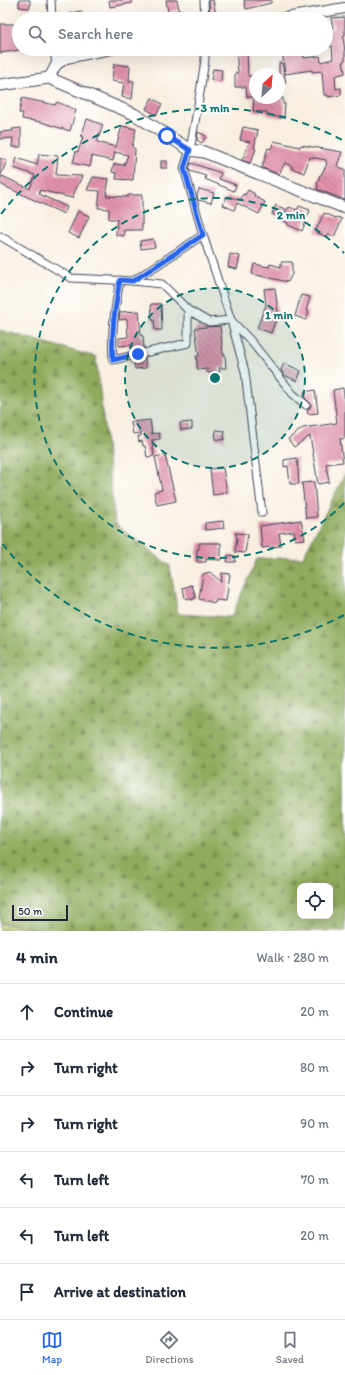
<!DOCTYPE html>
<meta charset="utf-8">
<style>
body{margin:0;font-family:Itim,sans-serif;background:#f6f6f7;color:#1f2937}
.controls{position:absolute;right:12px;bottom:12px;display:grid;overflow:hidden;border-radius:8px;box-shadow:0 4px 16px #0002}
.controls button{width:36px;height:36px;display:grid;place-items:center;padding:0;border:0;border-bottom:1px solid #e0e1e3;background:#fff;color:#1f2937;font:20px sans-serif}
.compass{position:absolute;left:249px;top:68px;width:36px;height:36px;border-radius:50%;background:#fff;box-shadow:0 4px 16px #0002;rotate:26deg}
.scale{position:absolute;left:12px;bottom:10px;width:56px;box-sizing:border-box;padding-left:4px;border:2px solid #22223b;border-top:0;font-size:11px;line-height:14px;white-space:nowrap;color:#22223b;-webkit-text-stroke:3px #fff;paint-order:stroke}
.stop{position:absolute;width:12px;height:12px;margin:-9px;border:3px solid #2563eb;border-radius:50%;background:#fff}
.stop.end{background:#2563eb;border-color:#fff;box-shadow:0 1px 4px #0008}
.list{margin:0;padding:0;list-style:none}
h2{display:flex;justify-content:space-between;align-items:center;height:52px;margin:0;padding:0 16px;font-size:17px}
h2 small{font-size:13px;font-weight:400;color:#747a83}
.list li{display:grid;grid-template-columns:26px 1fr auto;gap:12px;align-items:center;box-sizing:border-box;height:56px;padding:0 16px;border-top:1px solid #e0e1e3}
.list b{display:block;font-size:15px;white-space:nowrap}
.list em{font-size:13px;font-style:normal;color:#747a83}
.icon{flex:none;width:22px;height:22px;fill:none;stroke:currentColor;stroke-width:2;stroke-linecap:round;stroke-linejoin:round}
.map{position:relative;flex:none;width:345px;height:931px;overflow:hidden}
.search{position:absolute;background:#fff;box-shadow:0 4px 16px #0002;left:12px;right:12px;top:12px;height:44px;display:flex;align-items:center;gap:10px;box-sizing:border-box;padding:0 14px;border-radius:22px;color:#747a83;font-size:15px}
.sheet{height:388px;background:#fff}
nav{display:flex;justify-content:space-around;align-items:center;box-sizing:border-box;height:56px;border-top:1px solid #e0e1e3;background:#fff;font-size:11px;color:#747a83}
nav a{display:grid;justify-items:center;gap:2px}
nav .on{color:#2563eb}
.map>svg:first-child{display:block}
</style>
<div class="map">
<svg width="345" height="931" viewBox="0 0 345 931">
<defs>
<pattern id="forest-firs" width="22" height="20" patternUnits="userSpaceOnUse"><rect width="22" height="20" fill="#90ab5d"/><path d="M5 1l3.5 6h-7zM16 11l3.5 6h-7z" fill="#758b4e"/></pattern>
<pattern id="wetland-marsh" width="20" height="14" patternUnits="userSpaceOnUse"><rect width="20" height="14" fill="#b6c669"/><path d="M1 5h8M5 5V1M11 12h8M15 12V8" fill="none" stroke="#9caa5c"/></pattern>
<pattern id="building-back-hatch" width="6" height="6" patternUnits="userSpaceOnUse"><rect width="6" height="6" fill="#e291ab"/><path d="M-1 5l2 2M0 0l6 6M5-1l2 2" fill="none" stroke="#b7768c"/></pattern>
</defs>
<rect width="100%" height="100%" fill="#fff"/>
<filter id="ink" filterUnits="userSpaceOnUse"><feTurbulence type="fractalNoise" baseFrequency=".025" numOctaves="2"/><feDisplacementMap in="SourceGraphic" scale="8" xChannelSelector="R" yChannelSelector="G"/><feConvolveMatrix kernelMatrix="1 2 1 2 8 2 1 2 1" color-interpolation-filters="sRGB"/></filter>
<filter id="wash" filterUnits="userSpaceOnUse"><feTurbulence type="fractalNoise" baseFrequency=".012" numOctaves="4" result="noise"/><feDisplacementMap in="SourceGraphic" scale="16" xChannelSelector="R" yChannelSelector="G"/><feGaussianBlur stdDeviation="0.9" result="paint"/><feColorMatrix in="noise" values="0 0 0 0 0 0 0 0 0 0 0 0 0 0 0 0 0 1.4 0 .05"/><feComposite in="paint" operator="in"/></filter>
<g filter="url(#wash)">
<rect width="100%" height="100%" fill="#f8efe1"/>
<path fill="url(#forest-firs)" stroke="#59664c" fill-rule="evenodd" d="M 0,330 L 96,357 L 115,523 L 170,566 L 178,614 L 231,617 L 257,559 L 303,557 L 345,474 L 345,931 L 45,931 L 0,922 ZM 300,886 L 330,886 L 330,916 L 300,916 Z"/>
<polygon fill="url(#wetland-marsh)" stroke="#6c7452" points="0,922 1,923 45,931 0,931"/>
<g id="blocks">
<g fill="url(#building-back-hatch)">
<polygon points="19,0 30,0 30,8 19,7"/>
<polygon points="109,0 132,0 132,3 110,7"/>
<polygon points="166,0 177,0 179,10 168,12"/>
<polygon points="209,0 213,0 217,19 210,19"/>
<polygon points="244,0 271,0 271,3 246,9"/>
<polygon points="81,11 82,19 72,19 70,13"/>
<polygon points="345,17 345,35 343,36 345,52 345,60 343,61 345,73 335,76 336,89 341,88 341,95 328,97 328,95 324,95 322,71 312,72 312,70 285,74 282,49 302,49 304,58 320,56 321,62 333,59 332,46 329,46 328,37 326,37 326,29 333,28 331,18"/>
<polygon points="0,24 15,24 15,35 18,34 19,50 0,53"/>
<polygon points="236,49 247,49 248,76 255,76 255,90 252,90 255,91 255,97 247,97 246,87 235,87 235,73 238,73"/>
<polygon points="279,63 282,63 286,83 279,84"/>
<polygon points="114,64 130,66 129,81 134,81 132,99 122,97 124,83 112,81"/>
<polygon points="213,69 222,70 221,81 211,80"/>
<polygon points="22,98 55,105 57,102 76,110 70,131 41,122 22,119 23,113 19,113"/>
<polygon points="152,98 162,104 156,115 146,109"/>
<polygon points="254,98 267,99 267,98 283,98 283,104 285,104 284,118 267,115 267,112 253,111"/>
<polygon points="87,119 103,125 97,142 116,147 122,126 136,129 132,147 135,149 133,180 116,179 117,173 112,172 114,164 124,165 128,155 115,152 113,161 92,156 90,167 73,163 76,151 78,152 83,137 81,137"/>
<polygon points="243,127 258,130 254,148 256,149 250,163 242,160 250,142 240,140"/>
<polygon points="21,128 21,147 12,147 13,138 0,139 0,132 13,131 12,129"/>
<polygon points="198,132 206,136 202,143 197,140"/>
<polygon points="274,141 300,147 301,145 342,152 337,166 345,170 345,200 317,189 318,185 317,184 320,175 321,175 327,164 326,163 326,160 310,157 304,173 291,168 292,166 285,163 279,174 262,168 268,148 271,149"/>
<polygon points="39,154 58,156 56,175 82,176 72,198 40,190 39,194 67,207 64,214 0,184 0,180 2,176 30,189 35,175 14,168 17,158 37,165"/>
<polygon points="0,158 7,161 0,177"/>
<rect x="161" y="161" width="6" height="7"/>
<polygon points="191,163 221,173 219,179 236,185 234,191 205,179 206,176 190,171 189,168"/>
<polygon points="93,177 109,179 106,196 128,197 128,195 142,195 142,230 124,230 124,236 116,235 117,219 109,219 109,209 98,208 100,191 87,190"/>
<polygon points="199,189 214,193 211,203 198,200 197,196"/>
<polygon points="248,190 255,194 254,196 265,202 259,214 237,203 234,210 223,205 227,196 241,200 243,194 245,195"/>
<polygon points="276,205 287,210 289,207 297,210 299,206 310,210 302,231 288,225 288,223 283,221 284,219 272,214"/>
<polygon points="78,211 89,216 79,238 68,233"/>
<polygon points="324,213 336,218 337,217 342,219 334,237 328,234 327,237 315,232"/>
<polygon points="153,239 155,247 141,249 140,241"/>
<polygon points="230,254 240,256 237,269 228,267"/>
<polygon points="281,262 292,262 292,274 288,282 252,274 254,264 269,267 270,264 281,267"/>
<polygon points="275,288 278,312 271,333 257,328 266,305 264,289"/>
<polygon points="301,295 310,297 306,311 309,312 306,320 295,316"/>
<polygon points="151,304 161,304 162,330 155,330 154,320 152,320"/>
<polygon points="139,311 141,336 143,336 144,348 132,350 132,345 119,346 119,338 128,337 127,319 119,320 120,312"/>
<polygon points="220,326 223,354 225,354 226,368 219,368 220,372 208,373 207,369 198,370 196,356 199,356 195,328"/>
<polygon points="145,358 146,368 135,369 134,360"/>
<polygon points="284,363 301,371 297,381 284,375 281,370"/>
<polygon points="343,388 345,404 345,438 340,439 343,462 326,464 329,482 318,484 310,436 294,447 288,439 303,428 337,423 333,390"/>
<polygon points="315,390 318,413 308,414 307,410 310,408 311,404 305,398 304,392"/>
<polygon points="150,420 152,434 159,433 160,439 152,440 154,456 147,457 145,446 143,446 142,441 139,442 138,436 141,436 141,433 133,434 131,422"/>
<polygon points="192,422 192,429 181,430 180,423"/>
<polygon points="216,430 225,431 224,440 215,439"/>
<polygon points="165,455 176,501 157,505 154,492 162,490 155,457"/>
<polygon points="297,458 299,484 290,484 288,466 284,467 284,460"/>
<polygon points="223,468 227,493 213,495 210,469"/>
<polygon points="314,482 317,517 306,518 302,483"/>
<polygon points="301,520 305,539 295,540 294,531 279,533 281,546 262,548 260,526"/>
<polygon points="223,521 224,528 205,530 205,523"/>
<polygon points="235,533 248,534 245,553 235,552 237,538"/>
<polygon points="199,543 221,543 221,560 206,559 206,562 197,562 197,549 199,549"/>
<polygon points="228,555 236,556 235,562 227,562"/>
<polygon points="210,572 221,582 222,573 230,574 226,601 216,600 215,603 199,599 203,574"/>
<polygon points="192,585 196,598 193,598 193,600 185,598 183,588"/>
</g>
</g>
</g>
<g filter="url(#ink)">
<use href="#blocks" fill-opacity="0" stroke="#424154" stroke-width="1"/>
<g fill="none" stroke-linecap="round" stroke-linejoin="round">
<g stroke="#424154" stroke-width="9">
<g id="street">
<polyline points="51,0 52,19"/>
<polyline points="204,0 205,19"/>
<polyline points="54,49 56,65"/>
<polyline points="205,49 205,60 199,99 190,150 184,168 203,235 231,320 245,372 262,513"/>
<polyline points="0,236 71,278 133,281 162,284 188,310 209,322 231,320 250,340 293,394 306,405"/>
<path d="M 120,280 C 115,308 111,331 113,360 L 188,343 L 188,310"/>
<polyline points="133,281 203,235"/>
</g>
</g>
<g stroke="#424154" stroke-width="12">
<g id="secondary">
<polyline points="279,19 345,8"/>
<polyline points="49,78 56,65 66,58 111,49"/>
</g>
</g>
<g stroke="#424154" stroke-width="13">
<polyline id="primary" points="0,85 49,78 134,114 190,150 204,152 345,208"/>
</g>
<use href="#street" stroke="#fff" stroke-width="7"/>
<use href="#secondary" stroke="#fff" stroke-width="10"/>
<use href="#primary" stroke="#fff" stroke-width="11"/>
</g>
</g>
<g fill="none" stroke-linecap="round" stroke-linejoin="round" filter="url(#ink)">
<path stroke="#2563eb" stroke-width="5" d="M 138,354 L 113,360 C 111,331 115,308 120,280 L 133,281 L 203,235 L 184,168 L 190,150 L 167,136"/>
</g>
<circle cx="215" cy="378" r="90" fill="#0f766e" fill-opacity=".12"/>
<g fill="none" stroke="#0f766e" stroke-width="2" stroke-dasharray="7 5">
<circle cx="215" cy="378" r="90"/>
<path d="M344 503A180 180 0 1 1 344 253"/>
<path d="M344 615A270 270 0 0 1 1 542M1 214A270 270 0 0 1 344 141"/>
</g>
<circle cx="215" cy="378" r="6" fill="#0f766e" stroke="#fff" stroke-width="2"/>
<g font-size="12" text-anchor="middle" font-weight="bold" fill="#0f766e" stroke="#fff" stroke-width="4" stroke-linejoin="round" paint-order="stroke">
<text x="215" y="112">3 min</text>
<text x="291" y="219">2 min</text>
<text x="279" y="319">1 min</text>
</g>
</svg>
<div class="controls">
<button><svg class="icon" aria-label="locate" viewBox="0 0 24 24"><circle cx="12" cy="12" r="6"/><path d="M12 2v4M12 18v4M2 12h4M18 12h4"/></svg></button>
</div>
<svg class="compass" viewBox="-18 -18 36 36"><path d="M0-13l5 13h-10z" fill="#e53935"/><path d="M0 13l5-13h-10z" fill="#747a83"/></svg>
<div class="scale">50 m</div>
<div class="stop" style="left:167px;top:136px"></div>
<div class="stop end" style="left:138px;top:354px"></div>
<div class="search"><svg class="icon" aria-label="search" viewBox="0 0 24 24"><circle cx="10" cy="10" r="6"/><path d="M15 15l6 6"/></svg>Search here</div>
</div>
<section class="sheet">
<h2>4 min<small>Walk · 280 m</small></h2>
<ul class="list">
<li><svg class="icon" aria-label="ahead" viewBox="0 0 24 24"><path d="M12 20V5M6 11l6-6 6 6"/></svg><div><b>Continue</b></div><em>20 m</em></li>
<li><svg class="icon" aria-label="right" viewBox="0 0 24 24"><path d="M7 20v-9h11M14 6l5 5-5 5"/></svg><div><b>Turn right</b></div><em>80 m</em></li>
<li><svg class="icon" aria-label="right" viewBox="0 0 24 24"><path d="M7 20v-9h11M14 6l5 5-5 5"/></svg><div><b>Turn right</b></div><em>90 m</em></li>
<li><svg class="icon" aria-label="left" viewBox="0 0 24 24"><path d="M17 20v-9H6M10 6l-5 5 5 5"/></svg><div><b>Turn left</b></div><em>70 m</em></li>
<li><svg class="icon" aria-label="left" viewBox="0 0 24 24"><path d="M17 20v-9H6M10 6l-5 5 5 5"/></svg><div><b>Turn left</b></div><em>20 m</em></li>
<li><svg class="icon" aria-label="arrive" viewBox="0 0 24 24"><path d="M6 21V4h12l-3 4 3 4H6"/></svg><div><b>Arrive at destination</b></div></li>
</ul>
</section>
<nav>
<a class="on"><svg class="icon" aria-label="map" viewBox="0 0 24 24"><path d="M3 6l6-2 6 2 6-2v14l-6 2-6-2-6 2zM9 4v14M15 6v14"/></svg>Map</a>
<a><svg class="icon" aria-label="directions" viewBox="0 0 24 24"><path d="M12 3l9 9-9 9-9-9zM9 14v-3h6M13 9l2 2-2 2"/></svg>Directions</a>
<a><svg class="icon" aria-label="saved" viewBox="0 0 24 24"><path d="M7 4h10v16l-5-4-5 4z"/></svg>Saved</a>
</nav>
